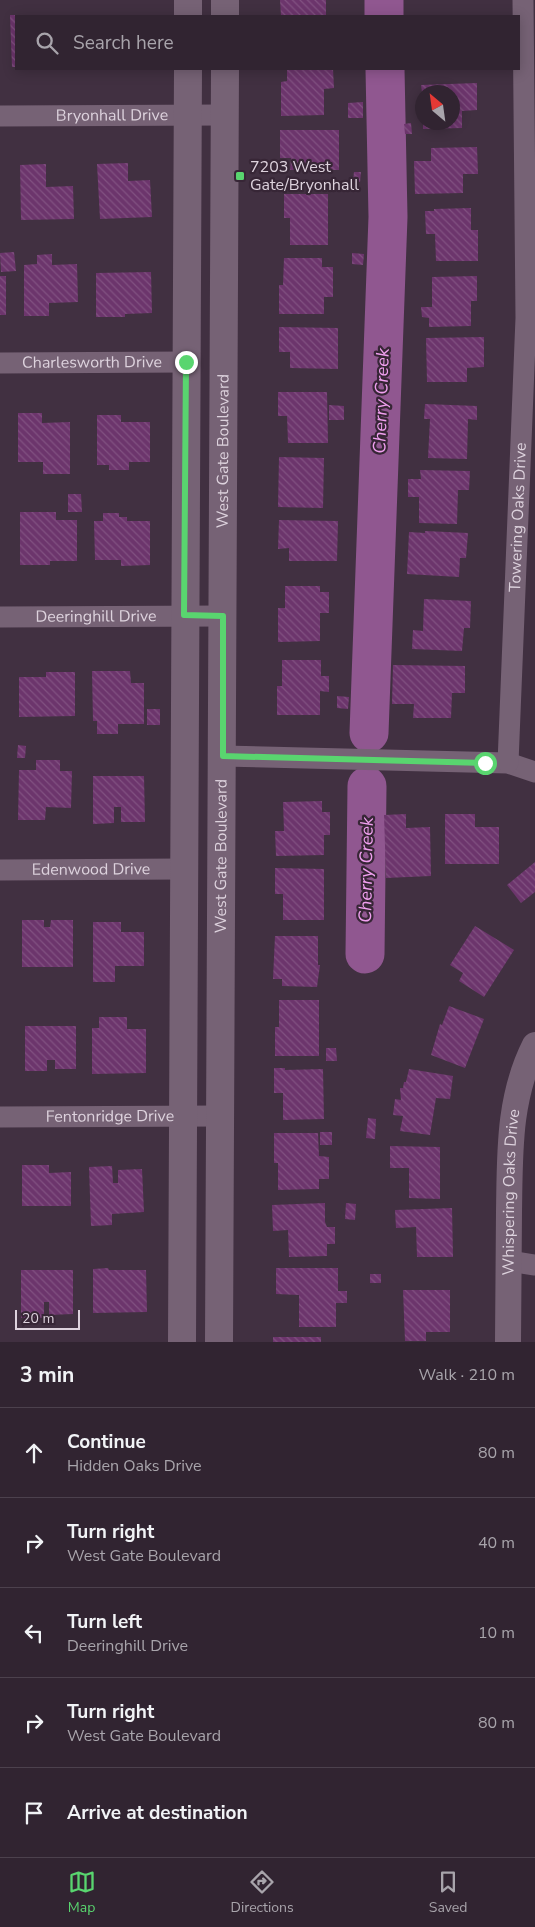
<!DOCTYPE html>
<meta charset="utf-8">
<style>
body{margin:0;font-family:"Nunito Sans",sans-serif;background:#392c39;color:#f1f3f6}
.compass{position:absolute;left:415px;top:85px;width:45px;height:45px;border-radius:50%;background:#312431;box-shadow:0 2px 12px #0003;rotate:331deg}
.scale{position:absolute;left:15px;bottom:12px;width:65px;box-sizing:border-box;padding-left:5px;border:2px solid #ddd2dd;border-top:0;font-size:14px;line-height:18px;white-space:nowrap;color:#ddd2dd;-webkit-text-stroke:4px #372636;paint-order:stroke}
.stop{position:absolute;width:15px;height:15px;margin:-11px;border:4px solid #59d56f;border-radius:50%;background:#fff}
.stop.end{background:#59d56f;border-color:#fff;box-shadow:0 1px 5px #0008}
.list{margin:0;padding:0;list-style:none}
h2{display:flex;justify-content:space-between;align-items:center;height:65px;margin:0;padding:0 20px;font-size:21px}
h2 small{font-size:16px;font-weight:400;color:#a8a4ab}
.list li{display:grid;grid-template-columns:32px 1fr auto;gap:15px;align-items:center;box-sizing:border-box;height:90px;padding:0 20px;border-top:1px solid #4c414d}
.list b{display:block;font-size:19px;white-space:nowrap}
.list p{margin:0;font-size:16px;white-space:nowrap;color:#a8a4ab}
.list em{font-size:16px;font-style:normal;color:#a8a4ab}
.icon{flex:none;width:28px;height:28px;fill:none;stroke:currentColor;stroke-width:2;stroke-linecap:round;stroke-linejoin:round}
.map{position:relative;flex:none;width:535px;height:1342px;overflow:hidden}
.search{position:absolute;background:#312431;box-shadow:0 2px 12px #0003;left:15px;right:15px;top:15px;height:55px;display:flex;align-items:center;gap:12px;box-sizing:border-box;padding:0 18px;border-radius:0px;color:#a8a4ab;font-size:19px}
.sheet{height:515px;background:#312431}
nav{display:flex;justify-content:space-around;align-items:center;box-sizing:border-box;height:70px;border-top:1px solid #4c414d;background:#312431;font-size:14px;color:#a8a4ab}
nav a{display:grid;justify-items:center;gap:2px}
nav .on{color:#59d56f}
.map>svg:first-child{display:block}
</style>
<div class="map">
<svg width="535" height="1342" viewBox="0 0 535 1342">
<defs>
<pattern id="building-back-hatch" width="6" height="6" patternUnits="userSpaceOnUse" patternTransform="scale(1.25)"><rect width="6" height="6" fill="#6c356c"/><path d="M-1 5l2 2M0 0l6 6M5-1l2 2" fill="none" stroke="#815181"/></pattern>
</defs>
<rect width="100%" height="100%" fill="#413041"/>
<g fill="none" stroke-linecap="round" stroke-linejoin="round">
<g stroke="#905790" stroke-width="39">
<polyline points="384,0 384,16"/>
<polyline points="369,733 388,217 385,69"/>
<polyline points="365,954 367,786"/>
</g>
</g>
<g fill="url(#building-back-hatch)">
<polygon points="280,0 326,0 326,16 281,16"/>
<polygon points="10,15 16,15 16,67 12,67"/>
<polygon points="287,69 333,69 334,88 324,89 324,115 281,116 281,82 287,81"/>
<polygon points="477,83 477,110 462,111 462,128 423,129 423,122 452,122 452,92 422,92 421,85"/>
<polygon points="363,102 363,118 348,118 348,103"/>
<polygon points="411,123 412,134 405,134 404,124"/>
<polygon points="280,130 339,130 339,170 290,170 291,158 280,158"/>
<polygon points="477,147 478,174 463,174 463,193 415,194 414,161 431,161 431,148"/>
<polygon points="128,163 128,181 150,180 152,217 100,219 97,164"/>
<polygon points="46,164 46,187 73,186 74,219 21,220 20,165"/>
<polygon points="354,172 361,172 360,182 353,181"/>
<polygon points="284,194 328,194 328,245 290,245 290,218 284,218"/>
<polygon points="471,208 471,230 478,230 478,261 436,261 435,234 426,234 425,211 434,211 434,209"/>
<polygon points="14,252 16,271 1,272 0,253"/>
<polygon points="352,253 364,254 363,265 352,264"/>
<polygon points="52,254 52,265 77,264 78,302 49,303 49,316 24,316 24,265 37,264 37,255"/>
<polygon points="284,258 322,258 322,267 333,267 333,297 324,297 324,314 279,314 279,285 283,285"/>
<polygon points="151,272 152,313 125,314 125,317 96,317 96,273"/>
<rect x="0" y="276" width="6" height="39"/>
<polygon points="477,276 477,301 471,301 471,326 429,327 429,318 422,317 421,307 432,307 432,277"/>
<polygon points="279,327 338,328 338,369 290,368 290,352 279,352"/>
<polygon points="484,337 484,367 467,368 467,382 427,382 426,338"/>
<polygon points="278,392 327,392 328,443 288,443 287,416 278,416"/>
<polygon points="425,404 477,406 477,420 468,419 467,459 428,458 430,419 424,419"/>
<polygon points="329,405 344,406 344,420 329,420"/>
<polygon points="18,413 42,413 42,423 70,422 70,474 43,474 43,462 18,462"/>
<polygon points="97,415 121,415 121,422 150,422 150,462 129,462 129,470 109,470 109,465 97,465"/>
<polygon points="279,457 324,458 323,508 278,507"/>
<polygon points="420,470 470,471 469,490 458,490 457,524 419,523 419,497 408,497 408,479 421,479"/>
<polygon points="68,494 81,494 82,512 68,512"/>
<polygon points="20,512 56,512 56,520 77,520 77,561 50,561 50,565 20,565"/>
<polygon points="103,513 119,513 119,517 127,517 127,521 150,521 150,565 121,566 121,560 95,560 94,521 103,521"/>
<polygon points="279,520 338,521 337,561 289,561 289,548 278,549"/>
<polygon points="425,531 468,533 466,558 460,558 459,577 407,574 409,532 425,533"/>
<polygon points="285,586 320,586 320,592 329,592 329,613 320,613 320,641 278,642 278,608 285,608"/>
<polygon points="424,599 471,601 470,628 464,628 462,651 412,649 413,630 423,631"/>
<polygon points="282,660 321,660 321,676 329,676 329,692 320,691 320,715 277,715 277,686 282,686"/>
<polygon points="393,665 465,666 465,693 452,693 451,718 413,718 414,704 392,704"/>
<polygon points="92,671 130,671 131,683 144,683 144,724 118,724 118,734 97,734 97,721 93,721"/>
<polygon points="46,672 75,672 75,716 19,717 19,677 46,677"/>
<polygon points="337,696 349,697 348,709 337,708"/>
<rect x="147" y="709" width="13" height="16"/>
<polygon points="18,745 26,746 25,758 17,758"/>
<polygon points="36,760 60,760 60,771 72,771 71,808 46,807 45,820 18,820 19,770 36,770"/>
<polygon points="93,776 144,776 145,822 121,822 121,807 114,807 114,823 93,824"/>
<polygon points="322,801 322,812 330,812 330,835 324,835 324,855 276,856 275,831 284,831 283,802"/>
<polygon points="406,814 406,828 430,827 431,876 386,878 384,815"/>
<polygon points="445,814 475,814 475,827 499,827 499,864 445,864"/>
<polygon points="535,862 535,892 521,903 507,885"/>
<polygon points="275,868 324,869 324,920 283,920 283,894 275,894"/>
<polygon points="22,920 44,920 44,927 50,927 51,920 73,920 73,967 22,967"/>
<polygon points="93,922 121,922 121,932 144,932 144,966 115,966 115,982 93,982"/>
<polygon points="475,926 514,950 484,997 459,981 463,973 450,965"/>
<polygon points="275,936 318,936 318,965 320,965 317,987 282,986 282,979 273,979"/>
<polygon points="279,1000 319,1000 319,1056 275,1056 275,1027 279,1027"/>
<polygon points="449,1006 484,1019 465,1068 431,1055 440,1024 442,1025"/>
<polygon points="99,1017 127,1017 127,1029 146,1029 146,1073 92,1074 92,1028 99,1028"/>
<polygon points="25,1026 76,1026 76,1069 55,1069 55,1060 47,1060 47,1071 25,1071"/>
<polygon points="326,1048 336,1048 337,1061 326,1061"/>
<polygon points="274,1068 285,1068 285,1070 323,1069 324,1119 283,1120 283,1093 274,1093"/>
<polygon points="409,1069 453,1076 450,1099 436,1098 430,1135 400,1131 403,1116 393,1115 395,1099 401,1100 400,1088 403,1088 404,1082 406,1082"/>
<polygon points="368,1118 376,1119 375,1139 366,1138"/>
<rect x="320" y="1132" width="12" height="13"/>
<polygon points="274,1133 318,1133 319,1156 329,1157 329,1179 319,1179 319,1189 278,1190 278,1163 274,1163"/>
<polygon points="390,1146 440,1147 440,1199 409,1198 409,1168 390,1168"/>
<polygon points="22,1165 49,1165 49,1173 71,1172 71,1206 22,1206"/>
<polygon points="112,1166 113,1183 118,1183 118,1170 142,1169 144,1212 112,1214 112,1225 91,1226 89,1167"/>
<polygon points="325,1203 325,1222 327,1227 335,1227 335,1244 327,1244 327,1256 289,1257 288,1230 273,1231 272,1205"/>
<polygon points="346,1203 356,1204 355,1220 345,1219"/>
<polygon points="452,1208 453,1257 417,1257 416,1227 396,1228 395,1210"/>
<polygon points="108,1268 109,1270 146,1270 147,1312 93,1313 93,1269"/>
<polygon points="276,1268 338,1268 338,1291 347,1291 347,1303 336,1303 336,1327 299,1327 299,1295 276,1294"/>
<polygon points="21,1270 73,1270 73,1314 49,1315 49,1302 44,1302 44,1318 21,1318"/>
<rect x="370" y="1274" width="11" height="9"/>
<polygon points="403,1290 450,1290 450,1332 426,1332 426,1341 405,1341"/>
<rect x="273" y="1337" width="48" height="5"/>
</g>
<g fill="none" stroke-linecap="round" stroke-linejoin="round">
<g stroke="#766275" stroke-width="21">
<path id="s1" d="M 0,116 L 224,115"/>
<path id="s2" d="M 0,363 L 186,362"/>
<path id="s3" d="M 0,617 L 223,616"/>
<polyline points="223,756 508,763 535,772"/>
<path id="s4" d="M 508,763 L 526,318 L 523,0"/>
<path id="s5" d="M 0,870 L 183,869"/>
<path id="s6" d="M 0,1117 L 220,1116"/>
<polyline points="509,1261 535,1265"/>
</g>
<path stroke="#766275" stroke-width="26" id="s7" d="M 508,1342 C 508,1299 509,1256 509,1212 C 510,1154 508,1098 535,1045"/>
<g stroke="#766275" stroke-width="28">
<polyline points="188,16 188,0"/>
<polyline points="225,16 225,0"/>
<polyline points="182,1342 188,69"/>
<path id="s8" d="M 219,1342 L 225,69"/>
</g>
</g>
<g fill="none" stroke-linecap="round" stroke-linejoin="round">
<polyline stroke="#59d56f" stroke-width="6" points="186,362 184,615 223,616 223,756 485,763"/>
</g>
<rect fill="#59d56f" stroke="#372636" stroke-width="2" x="235" y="171" width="10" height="10" rx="2.5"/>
<g text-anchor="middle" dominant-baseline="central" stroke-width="4.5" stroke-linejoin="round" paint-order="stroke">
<g font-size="16" fill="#ddd2dd" stroke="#372636">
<text stroke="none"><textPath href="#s1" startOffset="112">Bryonhall Drive</textPath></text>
<text stroke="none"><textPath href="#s2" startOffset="92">Charlesworth Drive</textPath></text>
<text stroke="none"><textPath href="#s8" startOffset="891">West Gate Boulevard</textPath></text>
<text stroke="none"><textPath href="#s4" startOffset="246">Towering Oaks Drive</textPath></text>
<text stroke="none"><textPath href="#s3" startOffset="96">Deeringhill Drive</textPath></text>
<text stroke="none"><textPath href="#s8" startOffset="486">West Gate Boulevard</textPath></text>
<text stroke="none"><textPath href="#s5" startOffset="91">Edenwood Drive</textPath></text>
<text stroke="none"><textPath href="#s6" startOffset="110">Fentonridge Drive</textPath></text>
<text stroke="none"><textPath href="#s7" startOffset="150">Whispering Oaks Drive</textPath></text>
</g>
<g font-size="16" fill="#ddd2dd" stroke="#372636" text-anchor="start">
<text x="250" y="167">7203 West<tspan x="250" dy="18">Gate/Bryonhall</tspan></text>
</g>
<g font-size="18" font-style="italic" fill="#f1a0f0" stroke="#372636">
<text transform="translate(381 401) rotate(-88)">Cherry Creek</text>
<text transform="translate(366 870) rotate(-89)">Cherry Creek</text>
</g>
</g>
</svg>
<svg class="compass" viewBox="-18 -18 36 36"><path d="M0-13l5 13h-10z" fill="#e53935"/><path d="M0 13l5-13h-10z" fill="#a8a4ab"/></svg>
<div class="scale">20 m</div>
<div class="stop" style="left:485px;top:763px"></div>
<div class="stop end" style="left:186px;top:362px"></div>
<div class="search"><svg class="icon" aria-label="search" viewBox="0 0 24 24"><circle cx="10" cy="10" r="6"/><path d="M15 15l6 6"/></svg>Search here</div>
</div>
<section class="sheet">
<h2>3 min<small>Walk · 210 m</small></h2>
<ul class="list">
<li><svg class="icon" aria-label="ahead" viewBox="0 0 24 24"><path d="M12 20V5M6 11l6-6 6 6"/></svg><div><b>Continue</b><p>Hidden Oaks Drive</p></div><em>80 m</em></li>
<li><svg class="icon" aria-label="right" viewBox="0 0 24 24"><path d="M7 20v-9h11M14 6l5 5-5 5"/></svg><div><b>Turn right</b><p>West Gate Boulevard</p></div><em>40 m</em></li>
<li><svg class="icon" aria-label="left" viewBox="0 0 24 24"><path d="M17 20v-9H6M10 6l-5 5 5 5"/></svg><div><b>Turn left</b><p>Deeringhill Drive</p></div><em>10 m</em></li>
<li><svg class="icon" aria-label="right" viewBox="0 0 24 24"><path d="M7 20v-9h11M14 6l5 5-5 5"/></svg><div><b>Turn right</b><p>West Gate Boulevard</p></div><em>80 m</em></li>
<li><svg class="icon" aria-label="arrive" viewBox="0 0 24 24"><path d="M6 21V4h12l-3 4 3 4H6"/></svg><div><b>Arrive at destination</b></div></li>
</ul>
</section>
<nav>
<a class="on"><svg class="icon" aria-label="map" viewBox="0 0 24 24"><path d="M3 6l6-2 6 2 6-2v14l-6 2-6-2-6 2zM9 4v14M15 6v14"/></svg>Map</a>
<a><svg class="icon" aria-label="directions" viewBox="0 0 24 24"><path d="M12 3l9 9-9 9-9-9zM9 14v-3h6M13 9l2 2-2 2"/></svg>Directions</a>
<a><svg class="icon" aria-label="saved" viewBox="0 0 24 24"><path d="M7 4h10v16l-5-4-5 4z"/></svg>Saved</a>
</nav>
